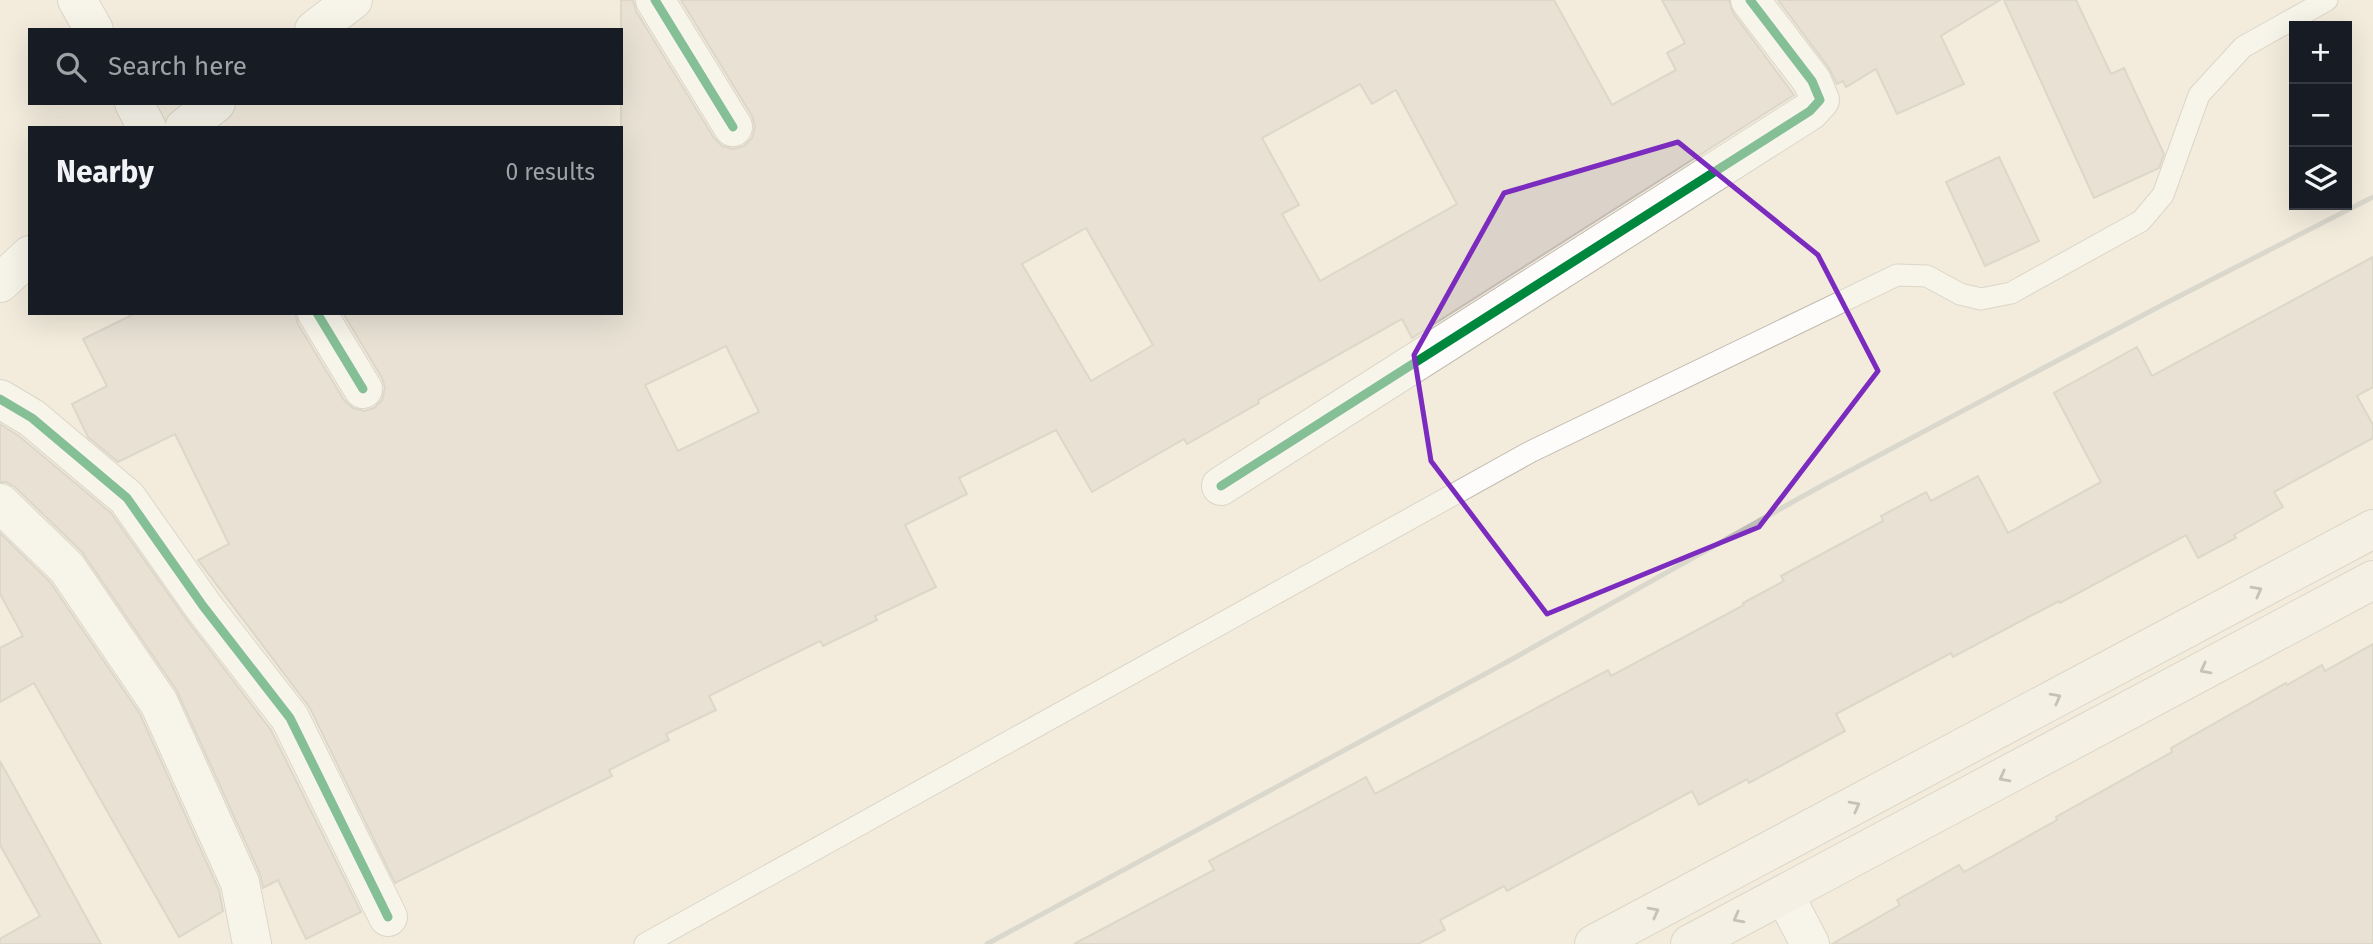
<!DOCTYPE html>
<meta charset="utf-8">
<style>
body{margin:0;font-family:"Fira Sans",sans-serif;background:#242831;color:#f1f3f6}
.controls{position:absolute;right:21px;top:21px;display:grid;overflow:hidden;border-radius:0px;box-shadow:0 7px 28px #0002}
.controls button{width:63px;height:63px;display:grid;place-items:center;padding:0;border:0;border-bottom:2px solid #363941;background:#171b24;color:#f1f3f6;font:35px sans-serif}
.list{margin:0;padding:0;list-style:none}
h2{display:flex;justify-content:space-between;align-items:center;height:91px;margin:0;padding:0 28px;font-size:30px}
h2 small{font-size:23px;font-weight:400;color:#9ea1a6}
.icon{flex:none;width:38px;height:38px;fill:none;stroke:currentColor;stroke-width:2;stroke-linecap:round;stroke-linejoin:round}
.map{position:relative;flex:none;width:2373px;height:944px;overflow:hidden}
.search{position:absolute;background:#171b24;box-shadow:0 7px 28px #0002;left:28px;top:28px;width:595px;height:77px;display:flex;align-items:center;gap:18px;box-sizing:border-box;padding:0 24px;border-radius:0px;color:#9ea1a6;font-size:26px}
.panel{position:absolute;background:#171b24;box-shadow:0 7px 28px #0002;left:28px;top:126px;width:595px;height:189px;border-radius:0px}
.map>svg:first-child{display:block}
</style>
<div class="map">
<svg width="2373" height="944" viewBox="0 0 2373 944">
<rect width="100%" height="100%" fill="#f3ecdd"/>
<g fill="#dbd2ca" stroke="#c4bcb4" stroke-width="2" fill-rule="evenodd">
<path d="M 621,0 L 633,0 L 636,11 L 714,138 L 722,146 L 733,149 L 744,146 L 752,138 L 755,127 L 752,116 L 681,0 L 1554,0 L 1612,105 L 1676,70 L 1667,53 L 1685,43 L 1662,0 L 1729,0 L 1733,13 L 1794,95 L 1412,338 L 1402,319 L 1258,400 L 1259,403 L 1187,444 L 1184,439 L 1092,492 L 1056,430 L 959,478 L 967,494 L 905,525 L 936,587 L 875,616 L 877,620 L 823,646 L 820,641 L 709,696 L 716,710 L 666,734 L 669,740 L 609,770 L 612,776 L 395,883 L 310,708 L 198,560 L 229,544 L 175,434 L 118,462 L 88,437 L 72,404 L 107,386 L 83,339 L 136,313 L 295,313 L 298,324 L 344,400 L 353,408 L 364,411 L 374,408 L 382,400 L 385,388 L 382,378 L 343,313 L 621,313 ZM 1360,84 L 1372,104 L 1396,90 L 1457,204 L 1320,281 L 1282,214 L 1299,205 L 1262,138 ZM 1086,228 L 1153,345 L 1091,381 L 1022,264 ZM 726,346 L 759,412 L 678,451 L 645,385 Z"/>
<polygon points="1778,0 2000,0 1941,36 1964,84 1897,114 1876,69 1846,87 1843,81 1837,84 1829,68"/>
<polygon points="2004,0 2076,0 2111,74 2124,68 2164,154 2159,168 2094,198"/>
<polygon points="1999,157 2039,241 1985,266 1946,182"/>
<polygon points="2373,257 2373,387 2357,396 2373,425 2373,438 2274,492 2283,507 2234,535 2236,538 2198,558 2186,535 2060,603 2059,601 1953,657 1951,653 1836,714 1845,731 1749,783 1747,779 1699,805 1692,791 1507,891 1504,886 1440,920 1445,930 1418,944 1074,944 1214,870 1209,861 1366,777 1375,794 1608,670 1611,676 1744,605 1743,603 1784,581 1781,576 1883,521 1881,516 1926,492 1931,501 1978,476 2008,533 2101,482 2054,393 2137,347 2152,376"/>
<polygon points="0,424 19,436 111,513 186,619 271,730 361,912 306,939 278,880 263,888 260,874 177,691 82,552 15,487 6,482 0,482"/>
<polygon points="0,533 50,582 140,714 219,890 223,911 179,937 34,683 0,702 0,648 23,636 0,594"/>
<polygon points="2373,644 2373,944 1832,944 1900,905 1897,900 1959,865 1964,872 2057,820 2056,817 2172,752 2171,748 2286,683 2287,685 2322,665 2325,671"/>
<polygon points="0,761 101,944 0,944 0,939 40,916 0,845"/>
</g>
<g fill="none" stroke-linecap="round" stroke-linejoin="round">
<g stroke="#bfbaae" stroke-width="23">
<polyline id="service" points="645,944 1530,452 1897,275 1927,276 1960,294 1981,299 2011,293 2141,221 2163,195 2199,95 2243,47 2327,0"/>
</g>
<g stroke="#bfbaae" stroke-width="40">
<g id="minor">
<polyline points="77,0 94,30"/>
<polyline points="655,0 733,127"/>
<polyline points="134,103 147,128"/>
<polyline points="317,313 363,389"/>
<polyline points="0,399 32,418 127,498 203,606 290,718 388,917"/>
<polyline points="1221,486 1810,111 1820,100 1812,81 1750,0"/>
<polyline points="0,503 67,568 159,703 240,883 252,944"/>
<polyline points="1784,894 1810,944"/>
</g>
</g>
<g stroke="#bfbaae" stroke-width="40">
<g id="tertiary">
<polyline points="314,30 353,0"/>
<polyline points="184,128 216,103"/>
<polyline points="0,283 30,255"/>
</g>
</g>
<g stroke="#bfbaae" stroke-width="40">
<g id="secondary">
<polyline points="1594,944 2373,529"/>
<polyline points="1690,944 2373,580"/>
</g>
</g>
<use href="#service" stroke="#fdfcfa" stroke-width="21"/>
<use href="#minor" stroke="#fdfcfa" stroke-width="38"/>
<use href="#tertiary" stroke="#fdfcfa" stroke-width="38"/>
<use href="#secondary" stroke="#f6f4ee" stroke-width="38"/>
<polyline stroke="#bdbcb8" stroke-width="5" points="987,944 1507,662 1823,485 2164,304 2373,197"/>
<g stroke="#fefefe" stroke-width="13">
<g id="cycleway">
<polyline points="655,0 733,127"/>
<polyline points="317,313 363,389"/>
<polyline points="0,399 32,418 127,498 203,606 290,718 388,917"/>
<polyline points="1221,486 1810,111 1820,100 1812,81 1750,0"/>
</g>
</g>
<use href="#cycleway" stroke="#00873e" stroke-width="9"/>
</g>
<defs><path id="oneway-chevron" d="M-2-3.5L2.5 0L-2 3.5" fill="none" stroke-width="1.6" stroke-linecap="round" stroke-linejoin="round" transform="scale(1.75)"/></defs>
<g stroke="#918e87">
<use href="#oneway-chevron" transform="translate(2257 591) rotate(-28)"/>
<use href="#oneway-chevron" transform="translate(2205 669) rotate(152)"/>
<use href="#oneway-chevron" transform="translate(2056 698) rotate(-28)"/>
<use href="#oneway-chevron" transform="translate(2004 777) rotate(152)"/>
<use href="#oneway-chevron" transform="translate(1855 806) rotate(-28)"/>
<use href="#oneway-chevron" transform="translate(1654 912) rotate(-28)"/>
<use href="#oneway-chevron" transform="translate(1738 918) rotate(152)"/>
</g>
<path d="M0 0H2373V944H0ZM 1678,142 L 1818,255 L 1878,371 L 1759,527 L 1547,614 L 1431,461 L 1414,355 L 1504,193 Z" fill="#f3ecdd" fill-opacity=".55" fill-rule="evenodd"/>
<path fill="none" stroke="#7b2cbf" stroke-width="5" stroke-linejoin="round" d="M 1678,142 L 1818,255 L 1878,371 L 1759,527 L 1547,614 L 1431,461 L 1414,355 L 1504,193 Z"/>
</svg>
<div class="controls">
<button>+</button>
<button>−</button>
<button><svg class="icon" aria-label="layers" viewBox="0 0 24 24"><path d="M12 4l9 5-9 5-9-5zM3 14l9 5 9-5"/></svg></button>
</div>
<div class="search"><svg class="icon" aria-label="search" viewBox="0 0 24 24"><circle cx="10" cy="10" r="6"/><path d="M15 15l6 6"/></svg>Search here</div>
<section class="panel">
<h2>Nearby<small>0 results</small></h2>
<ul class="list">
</ul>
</section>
</div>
